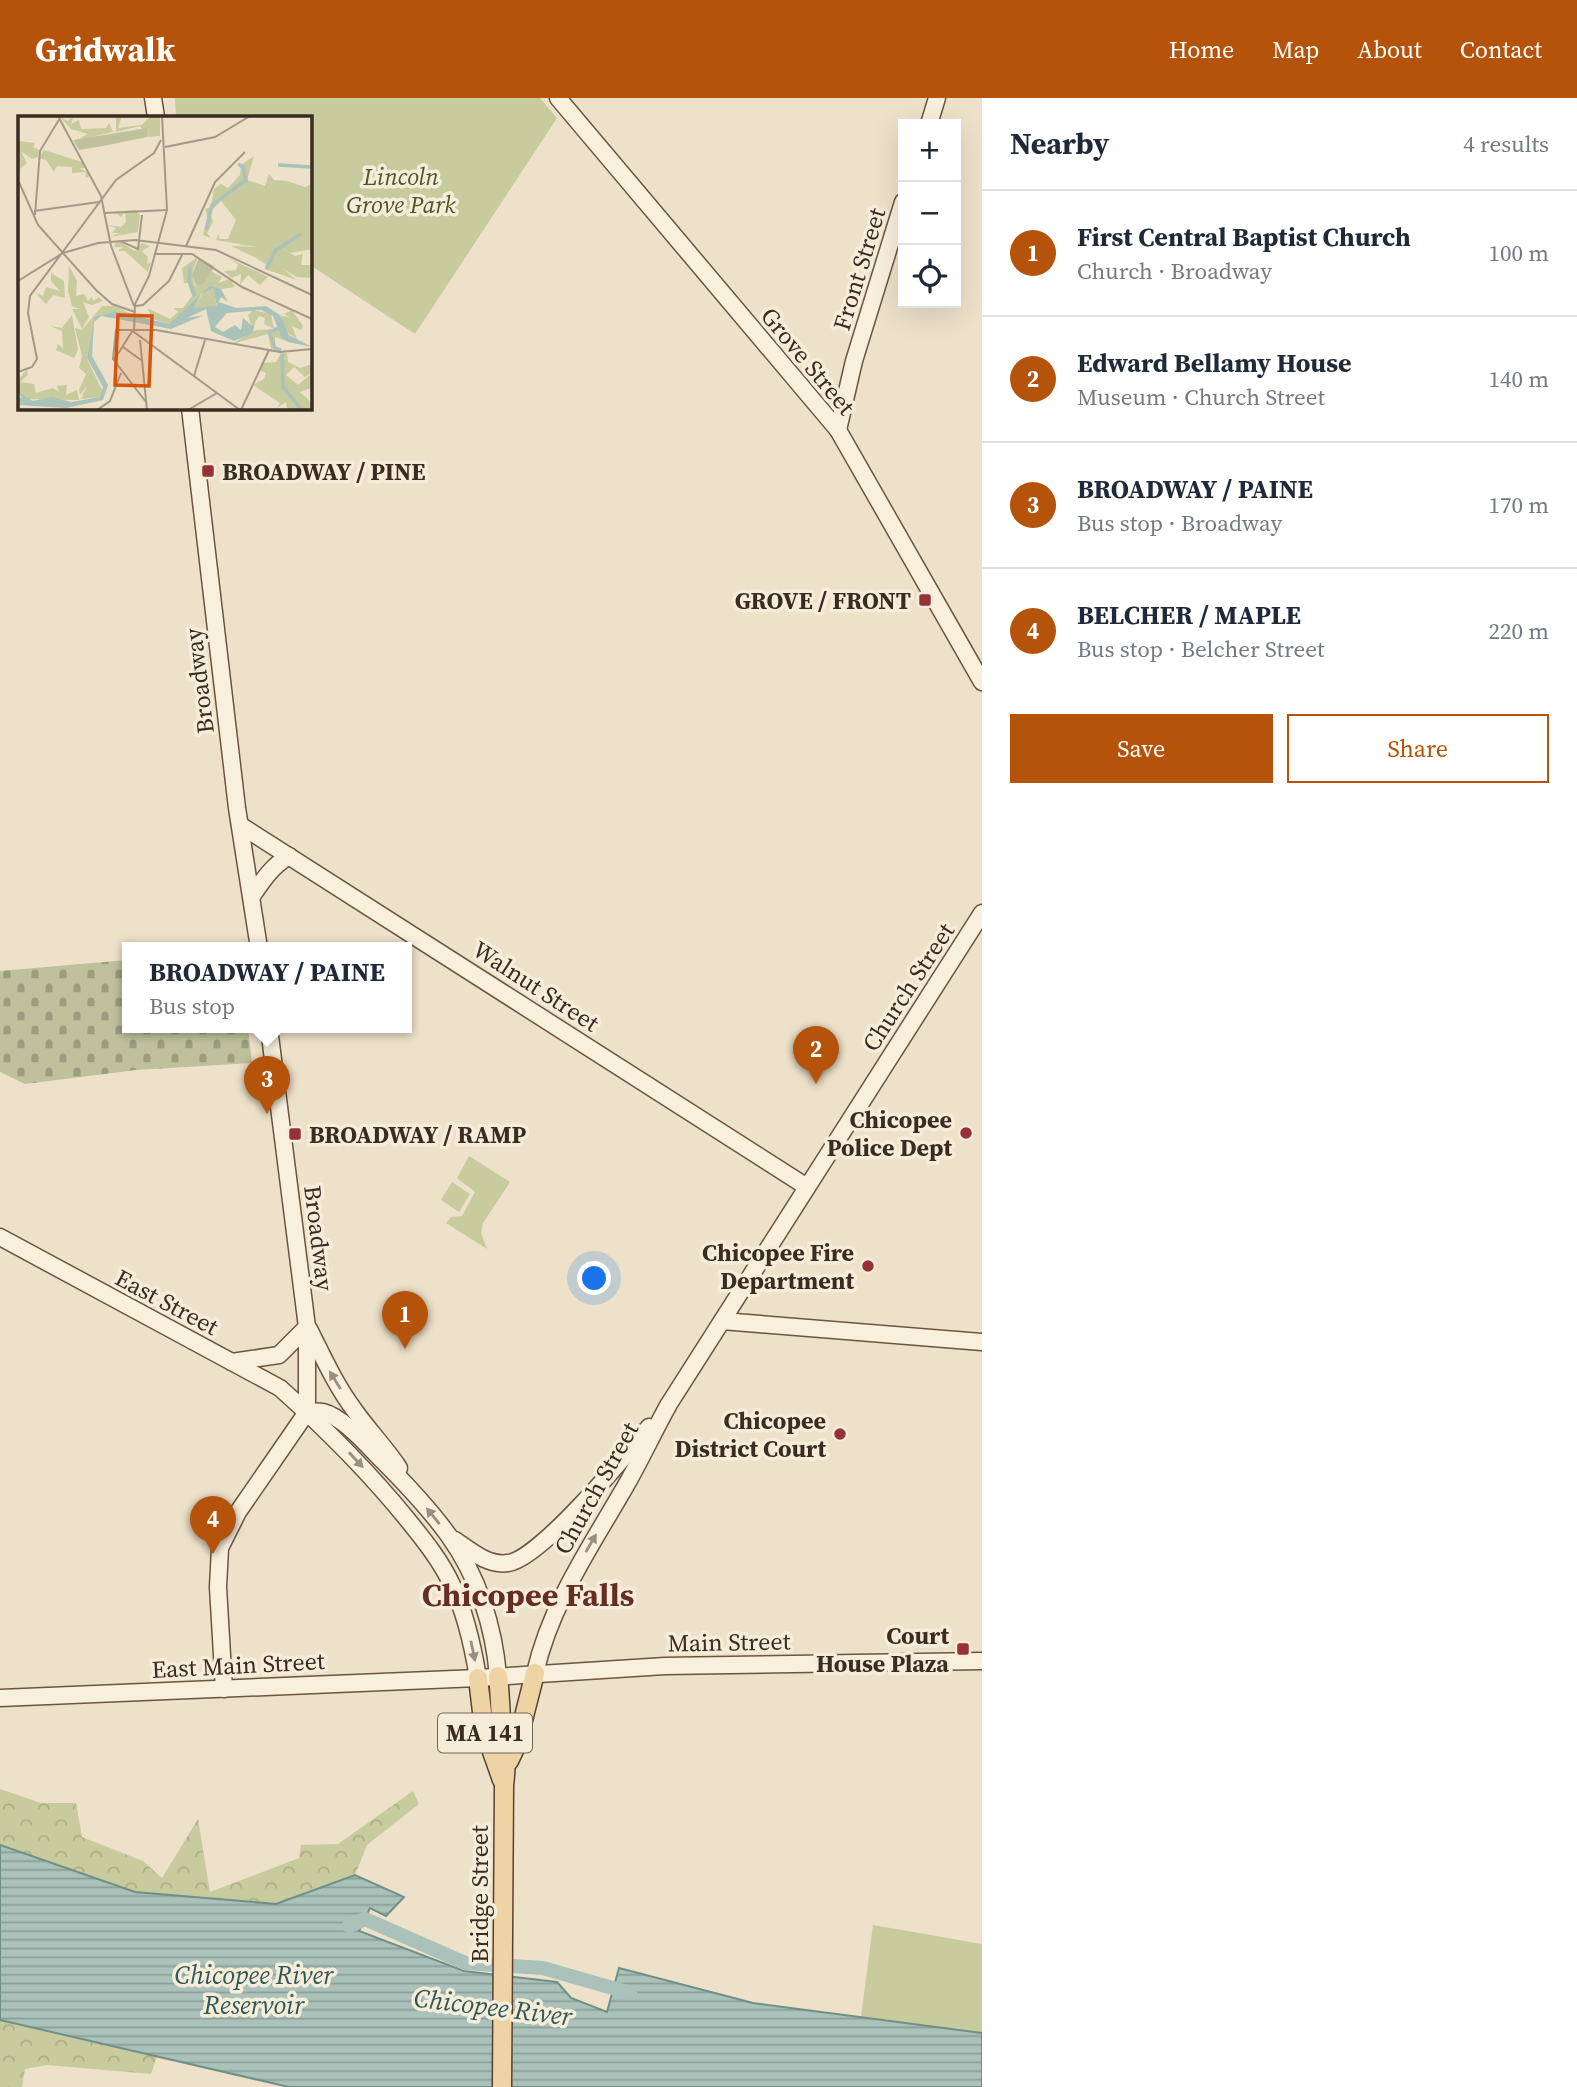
<!DOCTYPE html>
<meta charset="utf-8">
<style>
body{margin:0;font-family:"Source Serif 4",serif;background:#f2f2f3;color:#1f2937}
.controls{position:absolute;right:21px;top:21px;display:grid;overflow:hidden;border-radius:0px;box-shadow:0 7px 28px #0002}
.controls button{width:63px;height:63px;display:grid;place-items:center;padding:0;border:0;border-bottom:2px solid #e0e1e3;background:#fff;color:#1f2937;font:35px sans-serif}
.you{position:absolute;left:595px;top:1181px;width:24px;height:24px;margin:-18px;border:5px solid #fff;border-radius:50%;background:#1a73e8;box-shadow:0 0 0 10px #1a73e833}
.badge{display:grid;place-items:center;width:46px;height:46px;border-radius:50%;background:#b45309;color:#fff;font-size:23px;font-weight:700}
.pin{position:absolute;translate:-50% -58px;filter:drop-shadow(0 2px 4px #0008)}
.pin::after{content:'';position:absolute;top:37px;width:24px;height:21px;background:inherit;clip-path:polygon(0 0,100% 0,50% 100%)}
.popup{position:absolute;left:122px;top:844px;width:290px;height:91px;box-sizing:border-box;display:grid;place-content:center;border-radius:0px;background:#fff;filter:drop-shadow(0 2px 5px #0005);font-size:23px;white-space:nowrap;color:#747a83}
.popup b{font-size:26px;color:#1f2937}
.popup::after{content:'';position:absolute;left:50%;top:100%;margin-left:-14px;border:14px solid transparent;border-top-color:#fff}
.list{margin:0;padding:0;list-style:none}
h2{display:flex;justify-content:space-between;align-items:center;height:91px;margin:0;padding:0 28px;font-size:30px}
h2 small{font-size:23px;font-weight:400;color:#747a83}
.list li{display:grid;grid-template-columns:46px 1fr auto;gap:21px;align-items:center;box-sizing:border-box;height:126px;padding:0 28px;border-top:2px solid #e0e1e3}
.list b{display:block;font-size:26px;white-space:nowrap}
.list p{margin:0;font-size:23px;white-space:nowrap;color:#747a83}
.list em{font-size:23px;font-style:normal;color:#747a83}
.actions{display:flex;gap:14px;padding:21px 28px}
.actions a{flex:1;padding:16px 0;border:2px solid #b45309;border-radius:0px;text-align:center;font-size:24px;color:#b45309}
.actions .main{background:#b45309;color:#fff}
.icon{flex:none;width:38px;height:38px;fill:none;stroke:currentColor;stroke-width:2;stroke-linecap:round;stroke-linejoin:round}
.map{position:relative;flex:none;width:982px;height:1989px;overflow:hidden}
header{display:flex;align-items:center;gap:42px;box-sizing:border-box;height:98px;padding:0 35px;background:#b45309;color:#fff}
header strong{font-size:33px}
nav{display:flex;gap:38px;margin-inline-start:auto;font-size:24px}
main{display:flex}
aside{flex:1;background:#fff}
.map>svg:first-child{display:block}
</style>
<header>
<strong>Gridwalk</strong>
<nav><a>Home</a><a>Map</a><a>About</a><a>Contact</a></nav>
</header>
<main>
<div class="map">
<svg width="982" height="1989" viewBox="0 0 982 1989">
<defs>
<pattern id="forest-crowns" width="20" height="18" patternUnits="userSpaceOnUse" patternTransform="scale(1.75)"><rect width="20" height="18" fill="#c7cb9d"/><path d="M2 6a3 3 0 1 1 6 0M12 15a3 3 0 1 1 6 0" fill="none" stroke="#acae87"/></pattern>
<pattern id="cemetery-stones" width="16" height="16" patternUnits="userSpaceOnUse" patternTransform="scale(1.75)"><rect width="16" height="16" fill="#bec19c"/><path d="M2 7V4a2 2 0 0 1 4 0v3zM10 15v-3a2 2 0 0 1 4 0v3z" fill="#9b9d7f"/></pattern>
<pattern id="water-rules" width="6" height="5" patternUnits="userSpaceOnUse" patternTransform="scale(1.75)"><rect width="6" height="5" fill="#aac2ba"/><path d="M0 2.5h6" fill="none" stroke="#8b9e97"/></pattern>
</defs>
<rect width="100%" height="100%" fill="#ede1c9"/>
<g fill="#c7cb9d">
<polygon points="175,0 540,0 557,20 415,236 310,167 310,19 176,19"/>
<polygon points="469,1058 510,1084 483,1125 481,1135 487,1151 446,1125 451,1119 462,1118 475,1094 457,1080"/>
<polygon points="452,1084 470,1096 459,1114 441,1102"/>
<polygon points="873,1827 982,1846 982,1935 861,1919"/>
</g>
<g fill="url(#forest-crowns)">
<polygon points="0,1691 41,1705 76,1705 82,1739 143,1763 162,1780 198,1721 210,1794 299,1760 301,1747 338,1746 413,1693 419,1706 367,1747 355,1777 276,1806 134,1794 0,1747"/>
<polygon points="0,1922 157,1958 151,1976 47,1967 25,1971 22,1989 0,1989"/>
</g>
<polygon fill="url(#cemetery-stones)" points="127,862 127,930 248,930 252,965 136,972 25,986 0,974 0,873"/>
<polygon fill="url(#water-rules)" stroke="#709087" stroke-width="2" points="0,1747 135,1794 276,1806 355,1777 404,1799 386,1818 370,1810 359,1833 464,1873 557,1884 571,1900 607,1914 619,1870 753,1905 982,1935 982,1989 289,1989 0,1922"/>
<g fill="none" stroke-linecap="round" stroke-linejoin="round">
<polyline stroke="#aac2ba" stroke-width="14" points="349,1828 365,1821 465,1865 543,1870 630,1895"/>
<g stroke="#6b5541" stroke-width="19">
<g id="secondary">
<polyline points="153,0 156,19"/>
<polyline points="558,0 838,332 982,584"/>
<polyline points="929,26 937,0"/>
<polyline points="190,310 237,710 259,850"/>
<polyline points="838,332 854,263 903,104"/>
<polyline points="240,727 807,1089"/>
<path d="M 252,798 C 263,782 272,768 289,758"/>
<polyline points="269,930 307,1229 307,1314"/>
<path d="M 0,1139 L 280,1290 C 326,1331 368,1373 407,1421 C 424,1442 441,1463 452,1487 C 466,1516 473,1549 478,1580"/>
<polyline points="722,1223 982,1244"/>
<path d="M 309,1231 C 323,1259 336,1288 355,1313 C 369,1333 386,1350 399,1370"/>
<polyline points="232,1264 279,1257 307,1229"/>
<path d="M 307,1314 C 312,1314 318,1313 323,1314 C 343,1319 367,1347 381,1361 C 405,1385 429,1410 449,1438 C 478,1478 494,1529 498,1578"/>
<path d="M 455,1442 C 471,1453 488,1468 508,1465 C 539,1462 626,1357 649,1329"/>
<path d="M 535,1575 C 551,1504 594,1444 629,1382 C 643,1357 655,1331 669,1306 L 982,815"/>
<polyline points="224,1591 218,1489 220,1450 238,1414 307,1314"/>
<polyline points="0,1600 478,1580 665,1568 982,1563"/>
</g>
</g>
<g stroke="#574232" stroke-width="21">
<g id="primary">
<path d="M 498,1578 C 500,1595 500,1613 502,1630 C 505,1651 507,1666 504,1687 L 502,1989"/>
<polyline points="478,1580 484,1631 502,1682"/>
<polyline points="509,1663 517,1646 535,1575"/>
</g>
</g>
<use href="#secondary" stroke="#f8efdd" stroke-width="16"/>
<use href="#primary" stroke="#eed4a4" stroke-width="18"/>
</g>
<defs><path id="oneway-solid" d="M-6-.8H1V-3.2L6.5 0L1 3.2V.8H-6Z" transform="scale(1.75)"/></defs>
<g fill="#998e7f">
<use href="#oneway-solid" transform="translate(335 1282) rotate(-122)"/>
<use href="#oneway-solid" transform="translate(356 1362) rotate(47)"/>
<use href="#oneway-solid" transform="translate(433 1418) rotate(-129)"/>
<use href="#oneway-solid" transform="translate(591 1445) rotate(-60)"/>
<use href="#oneway-solid" transform="translate(473 1553) rotate(78)"/>
</g>
<g fill="#963135" stroke="#f5ecd9" stroke-width="2.5">
<rect x="201" y="366" width="14" height="14" rx="3.5"/>
<rect x="918" y="495" width="14" height="14" rx="3.5"/>
<circle cx="966" cy="1035" r="7"/>
<rect x="288" y="1029" width="14" height="14" rx="3.5"/>
<circle cx="868" cy="1168" r="7"/>
<circle cx="840" cy="1336" r="7"/>
<rect x="956" y="1544" width="14" height="14" rx="3.5"/>
</g>
<g text-anchor="middle" dominant-baseline="central" stroke-width="7" stroke-linejoin="round" paint-order="stroke">
<rect fill="#f5ecd9" stroke="#726658" stroke-width="2" x="438" y="1615.5" width="94" height="39" rx="5"/>
<g font-size="23" font-weight="bold" fill="#3a2c21">
<text x="485" y="1635">MA 141</text>
</g>
<g font-size="24" font-style="italic" fill="#4c5629" stroke="#f5ecd9">
<text x="401" y="78">Lincoln<tspan x="401" dy="28">Grove Park</tspan></text>
</g>
<g font-size="24" fill="#3a2c21" stroke="#f5ecd9">
<text transform="translate(859 171) rotate(-73)">Front Street</text>
<text transform="translate(808 263) rotate(50)">Grove Street</text>
<text transform="translate(199 583) rotate(-97)">Broadway</text>
<text transform="translate(536 888) rotate(33)">Walnut Street</text>
<text transform="translate(908 889) rotate(-57)">Church Street</text>
<text transform="translate(319 1140) rotate(83)">Broadway</text>
<text transform="translate(167 1204) rotate(28)">East Street</text>
<text transform="translate(596 1390) rotate(-61)">Church Street</text>
<text transform="translate(729 1544) rotate(-1)">Main Street</text>
<text transform="translate(238 1567) rotate(-3)">East Main Street</text>
<text transform="translate(479 1796) rotate(-90)">Bridge Street</text>
</g>
<g font-size="24" font-weight="bold" fill="#3a2c21" stroke="#f5ecd9" text-anchor="end">
<text x="222" y="373" text-anchor="start">BROADWAY / PINE</text>
<text x="911" y="502">GROVE / FRONT</text>
<text x="952" y="1021">Chicopee<tspan x="952" dy="28">Police Dept</tspan></text>
<text x="309" y="1036" text-anchor="start">BROADWAY / RAMP</text>
<text x="854" y="1154">Chicopee Fire<tspan x="854" dy="28">Department</tspan></text>
<text x="826" y="1322">Chicopee<tspan x="826" dy="28">District Court</tspan></text>
<text x="949" y="1537">Court<tspan x="949" dy="28">House Plaza</tspan></text>
</g>
<g font-size="26" font-style="italic" fill="#315955" stroke="#f5ecd9">
<text x="254" y="1877">Chicopee River<tspan x="254" dy="30">Reservoir</tspan></text>
<text transform="translate(493 1909) rotate(7)">Chicopee River</text>
</g>
<g font-size="32" font-weight="bold" fill="#652e22" stroke="#f5ecd9">
<text x="528" y="1497">Chicopee Falls</text>
</g>
</g>
<g transform="translate(18 18)">
<rect width="294" height="294" fill="#ede1c9"/>
<path d="M 269,65 L 287,71 L 294,68 L 294,88 L 284,82 L 294,102 L 294,133 L 272,137 L 262,131 L 222,129 L 252,69 L 266,70 Z" fill="#c7cb9d"/>
<path d="M 41,0 L 49,5 L 55,1 L 53,8 L 61,4 L 63,13 L 88,12 L 91,7 L 95,16 L 69,22 L 62,22 L 70,18 L 53,13 ZM 98,0 L 104,0 L 100,12 L 124,9 L 132,0 L 142,0 L 142,20 L 130,21 L 122,10 L 98,16 ZM 0,25 L 17,27 L 15,31 L 21,34 L 20,41 L 14,43 L 3,35 L 9,47 L 2,53 ZM 26,34 L 64,46 L 67,52 L 62,52 L 73,59 L 68,62 L 67,56 L 54,57 L 54,51 L 39,50 L 36,56 L 28,44 L 21,42 ZM 236,40 L 229,64 L 247,70 L 251,58 L 256,64 L 269,65 L 266,70 L 294,88 L 294,110 L 285,110 L 276,123 L 264,127 L 254,76 L 250,71 L 252,108 L 260,130 L 277,140 L 285,138 L 283,149 L 294,149 L 294,162 L 279,161 L 265,153 L 255,142 L 257,135 L 249,147 L 213,130 L 240,131 L 198,124 L 201,117 L 201,123 L 210,123 L 218,104 L 203,85 L 192,96 L 195,106 L 189,117 L 193,122 L 185,119 L 190,103 L 187,93 L 193,91 L 196,73 L 203,68 L 210,72 L 222,59 L 223,49 ZM 117,94 L 122,99 L 120,116 L 92,121 L 101,117 L 94,117 L 98,112 L 90,109 L 103,111 L 108,106 L 107,96 L 103,101 L 97,96 ZM 100,125 L 117,135 L 124,127 L 132,130 L 124,135 L 130,141 L 129,148 L 133,146 L 130,156 L 107,135 L 100,135 L 105,131 L 95,131 ZM 180,141 L 174,157 L 177,170 L 196,150 L 194,156 L 204,161 L 200,167 L 212,163 L 217,171 L 203,173 L 192,169 L 151,208 L 128,201 L 133,199 L 129,192 L 152,203 L 160,196 L 156,192 L 165,192 L 174,180 L 170,167 L 153,167 L 166,167 L 164,152 ZM 208,141 L 250,161 L 242,169 L 230,159 L 222,169 L 223,158 L 214,162 L 206,155 L 218,154 L 220,148 ZM 51,150 L 59,165 L 58,180 L 66,178 L 70,185 L 74,181 L 75,185 L 81,181 L 85,185 L 74,189 L 65,186 L 71,201 L 64,213 L 54,193 L 62,193 L 54,190 L 50,175 ZM 33,157 L 46,165 L 47,182 L 35,179 L 28,188 L 18,177 L 25,180 L 28,171 L 42,175 L 33,165 ZM 84,190 L 97,190 L 115,199 L 97,195 L 76,201 L 69,243 L 85,276 L 82,281 L 63,283 L 69,270 L 62,279 L 61,274 L 68,258 L 61,252 L 64,240 L 57,212 L 64,214 ZM 235,194 L 253,198 L 255,209 L 268,225 L 257,221 L 257,230 L 265,234 L 253,233 L 250,218 L 214,228 L 238,214 L 257,213 L 246,208 L 247,202 L 241,200 L 234,212 L 230,199 ZM 274,194 L 285,210 L 283,214 L 274,210 L 279,223 L 267,215 L 262,199 L 272,202 L 266,198 ZM 54,199 L 60,234 L 56,242 L 38,234 L 40,228 L 45,233 L 44,215 L 32,210 L 44,212 ZM 263,237 L 269,237 L 270,246 L 282,252 L 294,248 L 294,256 L 287,261 L 276,251 L 268,259 L 280,269 L 294,257 L 293,272 L 282,276 L 294,287 L 294,294 L 269,294 L 268,286 L 259,292 L 262,287 L 235,269 L 246,263 L 248,257 L 241,254 L 245,247 L 258,246 ZM 9,253 L 10,259 L 2,266 L 16,268 L 18,277 L 35,272 L 41,276 L 39,270 L 49,269 L 48,279 L 59,274 L 61,284 L 9,283 L 0,276 L 0,264 Z" fill="#c7cb9d"/>
<path d="M 258,133 L 256,142 L 264,143 L 265,153 L 279,164 L 247,153 L 249,149 L 238,142 L 250,146 ZM 195,172 L 199,191 L 175,193 L 186,175 Z" fill="#c7cb9d"/>
<path d="M 129,12 L 129,21 L 85,30 L 61,34 L 55,24 ZM 181,142 L 196,150 L 185,168 L 178,169 L 174,158 Z" fill="#bec19c"/>
<path d="M 192,169 L 203,173 L 210,186 L 203,181 L 201,186 L 218,192 L 248,190 L 262,199 L 271,219 L 294,231 L 270,226 L 263,221 L 255,200 L 243,194 L 209,197 L 200,207 L 197,211 L 205,216 L 217,209 L 223,214 L 225,202 L 234,210 L 237,205 L 235,217 L 216,225 L 193,215 L 188,193 L 169,202 L 186,199 L 153,213 L 83,200 L 76,206 L 74,240 L 90,269 L 85,284 L 48,292 L 0,289 L 0,281 L 4,282 L 0,276 L 15,285 L 33,281 L 54,286 L 82,281 L 85,271 L 69,242 L 76,201 L 97,195 L 151,208 ZM 195,172 L 199,190 L 176,192 L 183,178 Z" fill="#aac2ba" fill-rule="evenodd"/>
<path fill="none" stroke="#aac2ba" stroke-width="3.5" d="M 260,49 L 294,51M 188,114 L 194,89 L 228,64 L 225,51 L 220,48M 172,150 L 171,165 L 177,180M 248,153 L 258,134 L 283,118M 262,212 L 251,216 L 257,232 L 263,234M 264,238 L 265,271 L 284,294"/>
<path fill="none" stroke="#a59986" stroke-width="2" d="M 40,0 L 83,80 L 93,130 L 116,190M 144,0 L 149,94 L 131,160 L 117,188 L 116,216 L 222,294M 147,31 L 197,21 L 232,0M 0,64 L 20,109 L 78,174 L 94,188 L 117,196M 16,95 L 81,86M 87,97 L 150,94M 17,99 L 22,35 L 42,2M 102,125 L 120,133 L 124,99M 168,130 L 197,66 L 227,36M 136,138 L 174,138 L 224,171 L 294,203M 0,165 L 45,137 L 80,127 L 117,124 L 198,134 L 294,179M 117,190 L 125,189 L 151,165 L 165,137M 122,224 L 129,294M 105,231 L 123,244M 96,244 L 115,214M 0,256 L 14,251 L 19,243 L 10,197 L 12,180 L 98,64 L 136,37 L 143,24M 176,260 L 187,224M 128,286 L 95,243 L 98,214 L 138,214 L 262,236 L 294,233M 79,294 L 92,285 L 103,257M 170,294 L 199,277M 223,294 L 251,234"/>
<path fill="#d7540e" fill-opacity="0.15" stroke="#d7540e" stroke-width="3.5" d="M 100,199 L 134,200 L 131,270 L 97,269 Z"/>
<rect width="294" height="294" fill="none" stroke="#3a2c21" stroke-width="3.5"/>
</g>
</svg>
<div class="controls">
<button>+</button>
<button>−</button>
<button><svg class="icon" aria-label="locate" viewBox="0 0 24 24"><circle cx="12" cy="12" r="6"/><path d="M12 2v4M12 18v4M2 12h4M18 12h4"/></svg></button>
</div>
<div class="you"></div>
<div class="pin badge" style="left:405px;top:1251px">1</div>
<div class="pin badge" style="left:816px;top:986px">2</div>
<div class="pin badge" style="left:267px;top:1016px">3</div>
<div class="popup"><b>BROADWAY / PAINE</b>Bus stop</div>
<div class="pin badge" style="left:213px;top:1456px">4</div>
</div>
<aside>
<h2>Nearby<small>4 results</small></h2>
<ul class="list">
<li><span class="badge">1</span><div><b>First Central Baptist Church</b><p>Church · Broadway</p></div><em>100 m</em></li>
<li><span class="badge">2</span><div><b>Edward Bellamy House</b><p>Museum · Church Street</p></div><em>140 m</em></li>
<li><span class="badge">3</span><div><b>BROADWAY / PAINE</b><p>Bus stop · Broadway</p></div><em>170 m</em></li>
<li><span class="badge">4</span><div><b>BELCHER / MAPLE</b><p>Bus stop · Belcher Street</p></div><em>220 m</em></li>
</ul>
<div class="actions"><a class="main">Save</a><a>Share</a></div>
</aside>
</main>
